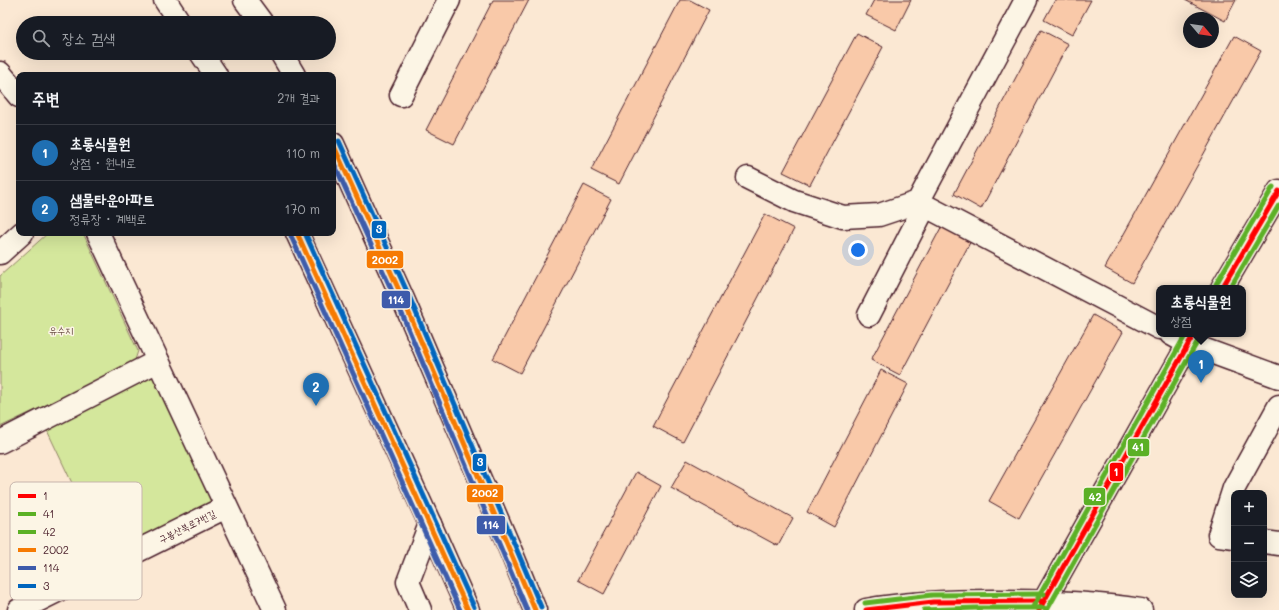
<!DOCTYPE html>
<html lang="ko">
<meta charset="utf-8">
<style>
body{margin:0;font-family:Mali,"Poor Story",sans-serif;background:#242831;color:#f1f3f6}
.controls{position:absolute;right:12px;bottom:12px;display:grid;overflow:hidden;border-radius:8px;box-shadow:0 4px 16px #0002}
.controls button{width:36px;height:36px;display:grid;place-items:center;padding:0;border:0;border-bottom:1px solid #363941;background:#171b24;color:#f1f3f6;font:20px sans-serif}
.compass{position:absolute;left:1183px;top:12px;width:36px;height:36px;border-radius:50%;background:#171b24;box-shadow:0 4px 16px #0002;rotate:119deg}
.you{position:absolute;left:858px;top:250px;width:14px;height:14px;margin:-10px;border:3px solid #fff;border-radius:50%;background:#1a73e8;box-shadow:0 0 0 6px #1a73e833}
.badge{display:grid;place-items:center;width:26px;height:26px;border-radius:50%;background:#1f6fb2;color:#fff;font-size:13px;font-weight:700}
.pin{position:absolute;translate:-50% -33px;filter:drop-shadow(0 1px 2px #0008)}
.pin::after{content:'';position:absolute;top:21px;width:14px;height:12px;background:inherit;clip-path:polygon(0 0,100% 0,50% 100%)}
.popup{position:absolute;left:1156px;top:285px;width:90px;height:52px;box-sizing:border-box;display:grid;place-content:center;border-radius:8px;background:#171b24;filter:drop-shadow(0 1px 3px #0005);font-size:13px;white-space:nowrap;color:#9ea1a6}
.popup b{font-size:15px;color:#f1f3f6}
.popup::after{content:'';position:absolute;left:50%;top:100%;margin-left:-8px;border:8px solid transparent;border-top-color:#171b24}
.list{margin:0;padding:0;list-style:none}
h2{display:flex;justify-content:space-between;align-items:center;height:52px;margin:0;padding:0 16px;font-size:17px}
h2 small{font-size:13px;font-weight:400;color:#9ea1a6}
.list li{display:grid;grid-template-columns:26px 1fr auto;gap:12px;align-items:center;box-sizing:border-box;height:56px;padding:0 16px;border-top:1px solid #363941}
.list b{display:block;font-size:15px;white-space:nowrap}
.list p{margin:0;font-size:13px;white-space:nowrap;color:#9ea1a6}
.list em{font-size:13px;font-style:normal;color:#9ea1a6}
.icon{flex:none;width:22px;height:22px;fill:none;stroke:currentColor;stroke-width:2;stroke-linecap:round;stroke-linejoin:round}
.map{position:relative;flex:none;width:1279px;height:610px;overflow:hidden}
.search{position:absolute;background:#171b24;box-shadow:0 4px 16px #0002;left:16px;top:16px;width:320px;height:44px;display:flex;align-items:center;gap:10px;box-sizing:border-box;padding:0 14px;border-radius:22px;color:#9ea1a6;font-size:15px}
.panel{position:absolute;background:#171b24;box-shadow:0 4px 16px #0002;left:16px;top:72px;width:320px;height:164px;border-radius:8px}
.map>svg:first-child{display:block}
</style>
<div class="map">
<svg width="1279" height="610" viewBox="0 0 1279 610">
<rect width="100%" height="100%" fill="#fbe8d3"/>
<filter id="ink" filterUnits="userSpaceOnUse"><feTurbulence type="fractalNoise" baseFrequency=".025" numOctaves="2"/><feDisplacementMap in="SourceGraphic" scale="8" xChannelSelector="R" yChannelSelector="G"/><feConvolveMatrix kernelMatrix="1 2 1 2 8 2 1 2 1" color-interpolation-filters="sRGB"/></filter>
<g filter="url(#ink)">
<g fill="#d4e79c" stroke="#8f8364">
<polygon points="48,233 83,233 138,351 134,363 0,427 0,276"/>
<polygon points="151,371 217,501 108,559 45,426"/>
</g>
<g fill="#f9c9a9" stroke="#4a1f2b">
<polygon points="493,0 529,0 454,144 426,130"/>
<polygon points="680,0 690,0 709,10 619,184 591,170"/>
<polygon points="874,0 911,0 896,30 866,15"/>
<polygon points="1055,0 1091,0 1072,35 1044,20"/>
<polygon points="1185,0 1236,0 1225,21"/>
<polygon points="1041,30 1068,44 981,209 954,194"/>
<polygon points="857,33 883,47 810,185 783,172"/>
<polygon points="1234,36 1261,51 1132,283 1105,268"/>
<polygon points="584,185 611,199 520,373 493,359"/>
<polygon points="765,214 794,229 683,442 653,426"/>
<polygon points="945,220 974,235 900,375 871,360"/>
<polygon points="1093,315 1123,332 1019,518 989,501"/>
<polygon points="881,370 908,384 834,527 807,512"/>
<polygon points="687,460 793,518 778,546 671,488"/>
<polygon points="636,472 661,486 604,594 578,580"/>
</g>
<g fill="none" stroke-linecap="round" stroke-linejoin="round">
<g stroke="#4a1f2b" stroke-width="25">
<g id="minor">
<polyline points="0,73 19,96"/>
<polyline points="401,95 449,0"/>
<polyline points="748,178 794,201 843,217 879,215 918,202 1026,0"/>
<polyline points="918,202 1159,328"/>
<polyline points="98,233 275,610"/>
<polyline points="0,253 22,233"/>
<polyline points="1222,288 1279,191"/>
<polyline points="869,315 925,206"/>
<polyline points="1171,334 1189,344 1279,377"/>
<polyline points="0,442 158,361"/>
<polyline points="1234,537 1219,535 1234,488 1279,406"/>
<polyline points="1264,542 1279,544"/>
<polyline points="19,610 226,507"/>
<path d="M 866,610 C 909,602 954,601 997,601 C 1045,601 1093,603 1141,610"/>
<polyline points="1039,610 1194,334"/>
</g>
</g>
<g stroke="#4a1f2b" stroke-width="25">
<g id="major">
<polyline points="165,0 180,23"/>
<polyline points="245,0 262,23"/>
<polyline points="201,53 216,75"/>
<polyline points="281,53 294,75"/>
<polyline points="333,144 403,299 510,549 535,610"/>
<polyline points="297,233 430,524 468,610"/>
<polyline points="420,610 408,582 430,524"/>
</g>
</g>
<use href="#minor" stroke="#fcf5e5" stroke-width="22"/>
<use href="#major" stroke="#fcf5e5" stroke-width="22"/>
<g stroke="#fcf5e5" stroke-width="8">
<g id="bus-1">
<polyline points="333,144 403,299 535,610"/>
<polyline points="297,233 468,610"/>
</g>
</g>
<g stroke="#fcf5e5" stroke-width="8">
<g id="bus-2">
<polyline points="333,161 397,302 527,610"/>
<polyline points="291,236 460,610"/>
</g>
</g>
<g stroke="#fcf5e5" stroke-width="8">
<g id="bus-3">
<polyline points="339,141 409,296 541,607"/>
<polyline points="305,233 474,607"/>
</g>
</g>
<g stroke="#fcf5e5" stroke-width="8">
<g id="bus-4">
<polyline points="1222,288 1279,191"/>
<polyline points="866,610 933,602 1044,601"/>
<polyline points="1039,610 1194,334"/>
</g>
</g>
<g stroke="#fcf5e5" stroke-width="8">
<g id="bus-5">
<polyline points="1230,288 1279,205"/>
<polyline points="924,610 977,608 1044,608"/>
<polyline points="1047,610 1200,337"/>
</g>
</g>
<g stroke="#fcf5e5" stroke-width="8">
<g id="bus-6">
<polyline points="1216,284 1273,187"/>
<polyline points="865,603 932,595 1044,594"/>
<polyline points="1033,607 1186,334"/>
</g>
</g>
<use href="#bus-1" stroke="#f67a02" stroke-width="5"/>
<use href="#bus-2" stroke="#3d5bab" stroke-width="5"/>
<use href="#bus-3" stroke="#0065bd" stroke-width="5"/>
<use href="#bus-4" stroke="#f00" stroke-width="5"/>
<use href="#bus-5" stroke="#5bb025" stroke-width="5"/>
<use href="#bus-6" stroke="#5bb025" stroke-width="5"/>
</g>
</g>
<g text-anchor="middle" dominant-baseline="central" stroke-width="3" stroke-linejoin="round" paint-order="stroke">
<g font-size="10" fill="#6c5147" stroke="#fcf5e5">
<text x="61" y="330">유수지</text>
</g>
<g font-size="10" fill="#4a1f2b" stroke="#fcf5e5">
<text transform="translate(187 526) rotate(-26)">구봉산북로7번길</text>
</g>
</g>
<rect x="10" y="482" width="132" height="118" rx="6" fill="#fcf5e5" stroke="#c7b5ad" stroke-width="1"/>
<rect x="18" y="494" width="18" height="4" fill="#f00"/>
<rect x="18" y="512" width="18" height="4" fill="#5bb025"/>
<rect x="18" y="530" width="18" height="4" fill="#5bb025"/>
<rect x="18" y="548" width="18" height="4" fill="#f67a02"/>
<rect x="18" y="566" width="18" height="4" fill="#3d5bab"/>
<rect x="18" y="584" width="18" height="4" fill="#0065bd"/>
<g font-size="11" fill="#4a1f2b">
<text x="43" y="500">1</text>
<text x="43" y="518">41</text>
<text x="43" y="536">42</text>
<text x="43" y="554">2002</text>
<text x="43" y="572">114</text>
<text x="43" y="590">3</text>
</g>
<g stroke="#fcf5e5" stroke-width="1.5">
<rect x="371" y="220" width="16" height="19" rx="4" fill="#0065bd"/>
<rect x="366" y="250" width="38" height="19" rx="4" fill="#f67a02"/>
<rect x="381" y="290" width="30" height="19" rx="4" fill="#3d5bab"/>
<rect x="1127" y="438" width="23" height="19" rx="4" fill="#5bb025"/>
<rect x="472" y="453" width="15" height="19" rx="4" fill="#0065bd"/>
<rect x="1109" y="462" width="15" height="20" rx="4" fill="#f00"/>
<rect x="466" y="484" width="38" height="19" rx="4" fill="#f67a02"/>
<rect x="1083" y="487" width="23" height="19" rx="4" fill="#5bb025"/>
<rect x="476" y="515" width="30" height="20" rx="4" fill="#3d5bab"/>
</g>
<g font-size="11" text-anchor="middle" font-weight="bold" fill="#fff">
<text x="379" y="233">3</text>
<text x="385" y="264">2002</text>
<text x="396" y="304">114</text>
<text x="1138" y="451">41</text>
<text x="480" y="466">3</text>
<text x="1116" y="476">1</text>
<text x="485" y="497">2002</text>
<text x="1095" y="501">42</text>
<text x="491" y="529">114</text>
</g>
</svg>
<div class="controls">
<button>+</button>
<button>−</button>
<button><svg class="icon" aria-label="layers" viewBox="0 0 24 24"><path d="M12 4l9 5-9 5-9-5zM3 14l9 5 9-5"/></svg></button>
</div>
<svg class="compass" viewBox="-18 -18 36 36"><path d="M0-13l5 13h-10z" fill="#e53935"/><path d="M0 13l5-13h-10z" fill="#9ea1a6"/></svg>
<div class="you"></div>
<div class="pin badge" style="left:1201px;top:383px">1</div>
<div class="popup"><b>초롱식물원</b>상점</div>
<div class="pin badge" style="left:316px;top:406px">2</div>
<div class="search"><svg class="icon" aria-label="search" viewBox="0 0 24 24"><circle cx="10" cy="10" r="6"/><path d="M15 15l6 6"/></svg>장소 검색</div>
<section class="panel">
<h2>주변<small>2개 결과</small></h2>
<ul class="list">
<li><span class="badge">1</span><div><b>초롱식물원</b><p>상점 · 원내로</p></div><em>110 m</em></li>
<li><span class="badge">2</span><div><b>샘물타운아파트</b><p>정류장 · 계백로</p></div><em>170 m</em></li>
</ul>
</section>
</div>
